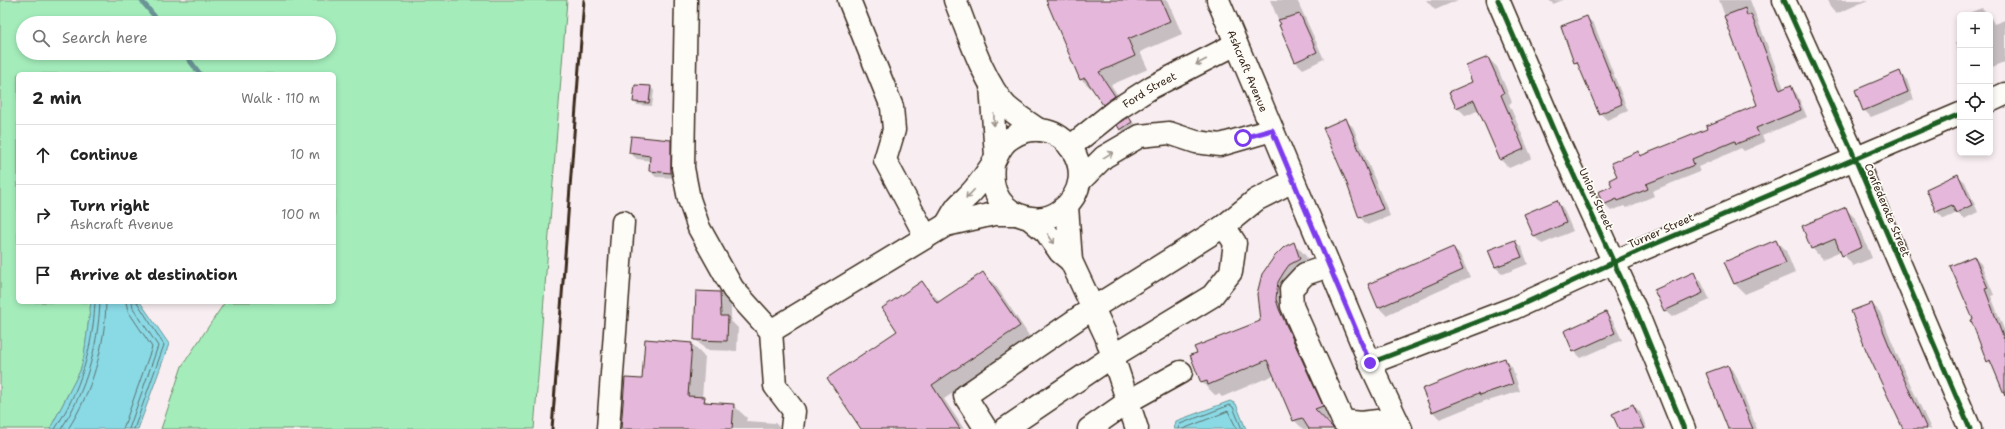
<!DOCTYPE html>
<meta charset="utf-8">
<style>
body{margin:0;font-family:"Shantell Sans",sans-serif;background:#f6f6f6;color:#222}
.controls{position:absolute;right:12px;top:12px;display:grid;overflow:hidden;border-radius:6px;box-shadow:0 2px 6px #0003}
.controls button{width:36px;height:36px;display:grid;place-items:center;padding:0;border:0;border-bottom:1px solid #e0e0e0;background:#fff;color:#222;font:20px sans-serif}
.stop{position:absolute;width:12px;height:12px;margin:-9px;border:3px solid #7c3aed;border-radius:50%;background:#fff}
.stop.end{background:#7c3aed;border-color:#fff;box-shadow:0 1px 4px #0008}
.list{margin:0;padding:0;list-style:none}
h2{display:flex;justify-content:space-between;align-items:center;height:52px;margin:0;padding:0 16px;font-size:17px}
h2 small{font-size:13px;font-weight:400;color:#767676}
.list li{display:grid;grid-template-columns:26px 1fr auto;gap:12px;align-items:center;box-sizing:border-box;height:60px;padding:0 16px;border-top:1px solid #e0e0e0}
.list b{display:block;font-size:15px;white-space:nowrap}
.list p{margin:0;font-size:13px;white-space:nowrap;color:#767676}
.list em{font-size:13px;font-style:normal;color:#767676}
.icon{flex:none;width:22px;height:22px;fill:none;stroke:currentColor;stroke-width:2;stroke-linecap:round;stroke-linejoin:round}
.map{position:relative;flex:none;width:2005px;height:429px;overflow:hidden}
.search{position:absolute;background:#fff;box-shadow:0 2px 6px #0003;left:16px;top:16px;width:320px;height:44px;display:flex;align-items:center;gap:10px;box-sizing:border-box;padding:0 14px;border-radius:22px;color:#767676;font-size:15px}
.panel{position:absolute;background:#fff;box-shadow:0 2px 6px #0003;left:16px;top:72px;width:320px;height:232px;border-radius:6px}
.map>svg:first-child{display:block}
</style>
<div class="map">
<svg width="2005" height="429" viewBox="0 0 2005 429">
<rect width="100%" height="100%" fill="#f8eef1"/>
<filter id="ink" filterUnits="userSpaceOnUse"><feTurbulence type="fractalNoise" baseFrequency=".025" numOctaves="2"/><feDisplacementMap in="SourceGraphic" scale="8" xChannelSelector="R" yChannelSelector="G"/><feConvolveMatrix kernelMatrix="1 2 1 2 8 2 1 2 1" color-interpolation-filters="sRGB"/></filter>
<g filter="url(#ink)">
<path fill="#a4edbb" stroke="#708c6c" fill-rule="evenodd" d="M 0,0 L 567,0 L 534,429 L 161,429 L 182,366 L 225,302 L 334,302 L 334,74 L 18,74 L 18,302 L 91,302 L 84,357 L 80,371 L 50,429 L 0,429 ZM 23,23 L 329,23 L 329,53 L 23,53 Z"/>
<g fill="#8adae6" stroke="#6a9496">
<polygon points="91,302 140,302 169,344 138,429 50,429 80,371 84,356"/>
<polygon points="1230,401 1236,404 1246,429 1174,429 1176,421"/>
</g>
<g fill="#0003" fill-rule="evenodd">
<polygon points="1047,0 1167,0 1182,34 1140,52 1148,69 1111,85 1127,109 1117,117 1104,104 1095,92 1081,79"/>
<polygon points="1270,0 1297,0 1324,59 1303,69 1296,62"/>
<polygon points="1426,0 1458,0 1435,10"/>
<polygon points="1549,0 1563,0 1553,4"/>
<polygon points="1719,0 1750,0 1784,89 1790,87 1797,94 1807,117 1762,136 1765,142 1744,151 1741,148 1698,167 1700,172 1652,191 1654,196 1626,208 1624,206 1611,211 1604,204 1618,177 1639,153 1642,156 1708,130 1758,106"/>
<polygon points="1827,0 1868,0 1836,14 1830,7"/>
<polygon points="1982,8 1989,15 1963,15"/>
<polygon points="1990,16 1994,24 2005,20 2005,62 1990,68"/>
<polygon points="1586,17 1594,24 1628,111 1607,120 1600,113 1581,68 1575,62"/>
<polygon points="1960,41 1960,58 1955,43"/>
<polygon points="1488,58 1497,67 1512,102 1509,104 1532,158 1509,168 1500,159 1479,110 1466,116 1457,107"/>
<polygon points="1899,73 1907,80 1914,100 1871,117 1864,110"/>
<polygon points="651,87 654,91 652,106 637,105 634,101"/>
<polygon points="1129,118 1139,129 1128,137 1118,126"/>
<polygon points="1345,120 1353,127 1390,216 1367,225 1360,217"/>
<polygon points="671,141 677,147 677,178 656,177 650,171 651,161 637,159 630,153"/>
<polygon points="1957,175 1965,182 1978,212 1964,219 1957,213 1944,219 1937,212 1927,189"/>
<polygon points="1556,201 1563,208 1573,231 1542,244 1535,237 1525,214"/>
<polygon points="1846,209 1856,219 1872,258 1853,266 1841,251 1822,259 1812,248"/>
<polygon points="1515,241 1522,248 1528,264 1503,274 1495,267 1489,251"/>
<polygon points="1776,241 1786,251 1795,273 1745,294 1735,284 1726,262"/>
<path d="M 1294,243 L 1306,256 L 1313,272 L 1296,285 L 1335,419 L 1326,422 L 1333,429 L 1303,429 L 1294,420 L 1274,375 L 1222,397 L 1219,394 L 1215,395 L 1202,382 L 1198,353 L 1262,321 ZM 1279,282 L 1276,304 L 1274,304 L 1277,285 Z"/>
<polygon points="1452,248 1460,255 1470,277 1386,315 1379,308"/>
<polygon points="1974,257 1981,264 1994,295 1991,296 2005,332 2005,397 1994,367 1988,361 1974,320"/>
<polygon points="983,273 996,286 1032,340 944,399 964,429 862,429 898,332 922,282 940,302"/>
<polygon points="1694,274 1701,281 1710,300 1672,317 1664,310"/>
<polygon points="697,292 720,293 731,304 731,321 738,328 737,351 706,350 695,339"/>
<polygon points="1872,304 1880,312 1901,364 1931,429 1903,429"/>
<polygon points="1606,314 1613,321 1622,340 1581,358 1574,351"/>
<polygon points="692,344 705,357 702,398 710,403 733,405 747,418 746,421 775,423 781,429 622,429 643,380"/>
<polygon points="1505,360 1512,367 1520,391 1488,401 1487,400 1440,419 1433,412 1424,389"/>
<polygon points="1728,366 1735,373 1757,429 1730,429"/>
<polygon points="1633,405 1640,412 1647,429 1620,429"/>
</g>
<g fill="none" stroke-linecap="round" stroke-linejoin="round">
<g stroke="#5b706e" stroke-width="1">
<path d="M 55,429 C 80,391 93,348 95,302"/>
<path d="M 61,429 C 86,391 98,347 100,302"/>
<path d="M 68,429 C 92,392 105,347 106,302"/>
<polyline points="123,429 152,347 128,311 126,302"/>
<polyline points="129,429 158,346 133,308 132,302"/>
<polyline points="134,429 164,345 137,302"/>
<polyline points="1178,429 1180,424 1230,405 1233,407 1242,429"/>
<polyline points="1183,429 1228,411 1237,429"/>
</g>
<g stroke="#6a9496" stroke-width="5">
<polyline points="141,0 160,23"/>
<polyline points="184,53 200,74"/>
</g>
</g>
<g fill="#e5b8db" stroke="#3b2a1e">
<polygon points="1046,0 1161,0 1170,21 1128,39 1135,56 1099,72 1115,96 1103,105 1085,78 1080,80"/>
<polygon points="1745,8 1747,16 1751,14 1780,90 1791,85 1801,110 1756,128 1759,135 1736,144 1735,141 1692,159 1694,165 1646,184 1648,189 1618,201 1617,199 1603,205 1598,192 1612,186 1609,180 1617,176 1611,163 1639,151 1640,156 1707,129 1706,126 1757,105 1724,16"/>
<polygon points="1300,14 1317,52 1295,62 1279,25 1281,24 1278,20"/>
<polygon points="1587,16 1622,104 1599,114 1577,62 1574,63 1561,26"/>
<polygon points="1488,57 1504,93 1501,95 1524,149 1500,160 1474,100 1456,108 1449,92 1472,82 1466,66"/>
<polygon points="1900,71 1908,92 1863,111 1855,90"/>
<polygon points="635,85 651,86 649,103 633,102"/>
<polygon points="1129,117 1132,122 1120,130 1117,125"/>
<polygon points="1346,118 1383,209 1359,218 1346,181 1323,128"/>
<polygon points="631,136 671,140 671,173 649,171 650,156 629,153"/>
<polygon points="1958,174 1972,205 1956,213 1952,205 1936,212 1926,189"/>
<polygon points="1557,200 1566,223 1534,237 1524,214"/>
<polygon points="1846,207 1862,247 1842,256 1835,239 1811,249 1802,226"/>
<polygon points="1515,240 1522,257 1495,267 1488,250"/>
<polygon points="1776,240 1786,263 1734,284 1724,262"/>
<polygon points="1294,242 1300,259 1289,265 1284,272 1278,282 1276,299 1279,309 1323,406 1315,409 1334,429 1309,429 1302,418 1293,421 1267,360 1208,385 1207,381 1201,383 1190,355 1197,353 1194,347 1260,321 1257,294 1262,274 1274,257 1284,247"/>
<polygon points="1453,247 1463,270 1378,308 1368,284"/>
<polygon points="1974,256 1988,288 1985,289 2005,342 2005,396 1990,360 1987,362 1971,320 1973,319 1950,266"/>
<polygon points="983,272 1020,326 932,385 960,429 861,429 827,378 897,331 882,308 922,281 937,303"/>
<polygon points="1694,272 1703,293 1664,311 1654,290"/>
<polygon points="696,291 720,292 721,316 728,316 727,341 694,340"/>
<polygon points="1872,303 1893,355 1927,429 1903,429 1866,350 1851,311"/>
<polygon points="1606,312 1615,333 1573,352 1564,331"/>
<polygon points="645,339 692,343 688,396 705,397 704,402 734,404 732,429 621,429 625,378 642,379"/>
<polygon points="1505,358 1513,384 1480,395 1479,393 1432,412 1422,389 1469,370"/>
<polygon points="1728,365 1743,405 1753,429 1728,429 1706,373"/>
<polygon points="1633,404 1644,429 1619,429 1612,414"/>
</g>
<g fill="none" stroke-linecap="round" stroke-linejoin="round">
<g stroke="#3b2a1e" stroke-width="25">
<g id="minor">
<polyline points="686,0 683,168 689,199 699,228 733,289 771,331 775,386 794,411 792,429"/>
<polyline points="849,0 892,107 894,130 885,160 926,237"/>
<path d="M 955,0 C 968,32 983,81 1006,106 C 1016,115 1027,122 1039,130"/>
<path id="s1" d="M 1218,0 L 1370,363 L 1401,429"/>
<polyline points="1498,0 1560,145 1637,313 1684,429"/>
<polyline points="1784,0 1848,142 1970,429"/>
<polyline points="991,85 996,156"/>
<polyline points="1990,101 2005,94"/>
<path id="s2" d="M 1070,147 L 1116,110 L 1152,87 L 1236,44"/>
<polyline points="1080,181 1104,157 1140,136 1169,133 1196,142 1220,145 1272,130"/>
<polyline points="1067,206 1071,261 1106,336 1137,429"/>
<polyline points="1029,218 1046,232 1060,252 1071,261"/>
<path d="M 946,225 C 950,219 953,212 957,207 C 963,200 971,194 976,187 C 982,180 987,172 992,165 C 998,155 1000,144 1011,138 C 1060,106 1108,176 1060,211 C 1040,226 1006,217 996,193 C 992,184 992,174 993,164"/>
<polyline points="1329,266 1305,274 1291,289 1292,306 1343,421 1360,423 1396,419"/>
<polyline points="771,331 946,225 994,214 1015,214"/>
<polyline points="1370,363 1514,308 1643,249 1960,114"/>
<polyline points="608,429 623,222"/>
<polyline points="986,429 965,396 1093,308 1224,226 1256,200 1293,181"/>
<polyline points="1005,429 1113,356 1212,296 1231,272 1235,243 1224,226"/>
<polyline points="1089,429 1129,401 1181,372"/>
</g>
</g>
<use href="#minor" stroke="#fdfcf7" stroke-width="22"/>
<polyline stroke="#3b2a1e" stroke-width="3" points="552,429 584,0"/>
<g stroke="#fdfcf7" stroke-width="8">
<g id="cycleway">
<polyline points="1498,0 1560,145 1637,313 1684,429"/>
<polyline points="1784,0 1848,142 1970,429"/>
<polyline points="1370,363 1514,308 1643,249 1960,114"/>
</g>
</g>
<use href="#cycleway" stroke="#1b5e20" stroke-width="5"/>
</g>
<defs><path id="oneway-shaft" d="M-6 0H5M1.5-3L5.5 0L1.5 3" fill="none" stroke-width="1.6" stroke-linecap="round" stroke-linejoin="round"/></defs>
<g stroke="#9c938a">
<use href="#oneway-shaft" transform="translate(1201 62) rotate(153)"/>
<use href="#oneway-shaft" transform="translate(994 120) rotate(89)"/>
<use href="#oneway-shaft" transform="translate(1108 155) rotate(-32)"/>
<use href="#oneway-shaft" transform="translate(970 194) rotate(134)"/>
<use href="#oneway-shaft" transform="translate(1051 239) rotate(56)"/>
</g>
</g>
<g fill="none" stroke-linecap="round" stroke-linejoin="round" filter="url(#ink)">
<polyline stroke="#7c3aed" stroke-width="5" points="1243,138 1272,130 1370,363"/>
</g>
<g text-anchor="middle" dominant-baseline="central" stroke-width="3.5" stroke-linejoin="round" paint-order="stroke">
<g font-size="11" fill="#3b2a1e" stroke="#fdfcf7">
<text stroke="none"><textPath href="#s1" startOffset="77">Ashcraft Avenue</textPath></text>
<text stroke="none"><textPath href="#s2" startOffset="98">Ford Street</textPath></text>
<text transform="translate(1596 199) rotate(65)">Union Street</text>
<text transform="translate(1887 210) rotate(67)">Confederate Street</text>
<text transform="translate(1661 231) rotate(-24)">Turner Street</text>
</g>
</g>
</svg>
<div class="controls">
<button>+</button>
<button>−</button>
<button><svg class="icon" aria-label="locate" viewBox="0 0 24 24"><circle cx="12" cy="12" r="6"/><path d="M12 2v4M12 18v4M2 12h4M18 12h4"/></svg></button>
<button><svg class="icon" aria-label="layers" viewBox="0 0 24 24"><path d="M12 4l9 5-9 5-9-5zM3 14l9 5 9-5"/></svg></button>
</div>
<div class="stop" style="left:1243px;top:138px"></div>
<div class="stop end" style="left:1370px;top:363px"></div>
<div class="search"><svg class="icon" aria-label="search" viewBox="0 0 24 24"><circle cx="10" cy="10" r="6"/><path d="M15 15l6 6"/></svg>Search here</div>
<section class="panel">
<h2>2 min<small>Walk · 110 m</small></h2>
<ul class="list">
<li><svg class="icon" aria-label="ahead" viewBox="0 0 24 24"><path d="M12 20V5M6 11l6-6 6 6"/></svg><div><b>Continue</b></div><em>10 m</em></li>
<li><svg class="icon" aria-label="right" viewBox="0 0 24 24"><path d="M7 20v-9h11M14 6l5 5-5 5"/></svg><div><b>Turn right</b><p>Ashcraft Avenue</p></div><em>100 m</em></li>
<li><svg class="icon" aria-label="arrive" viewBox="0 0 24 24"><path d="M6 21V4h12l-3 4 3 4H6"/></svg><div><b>Arrive at destination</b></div></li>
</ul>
</section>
</div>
